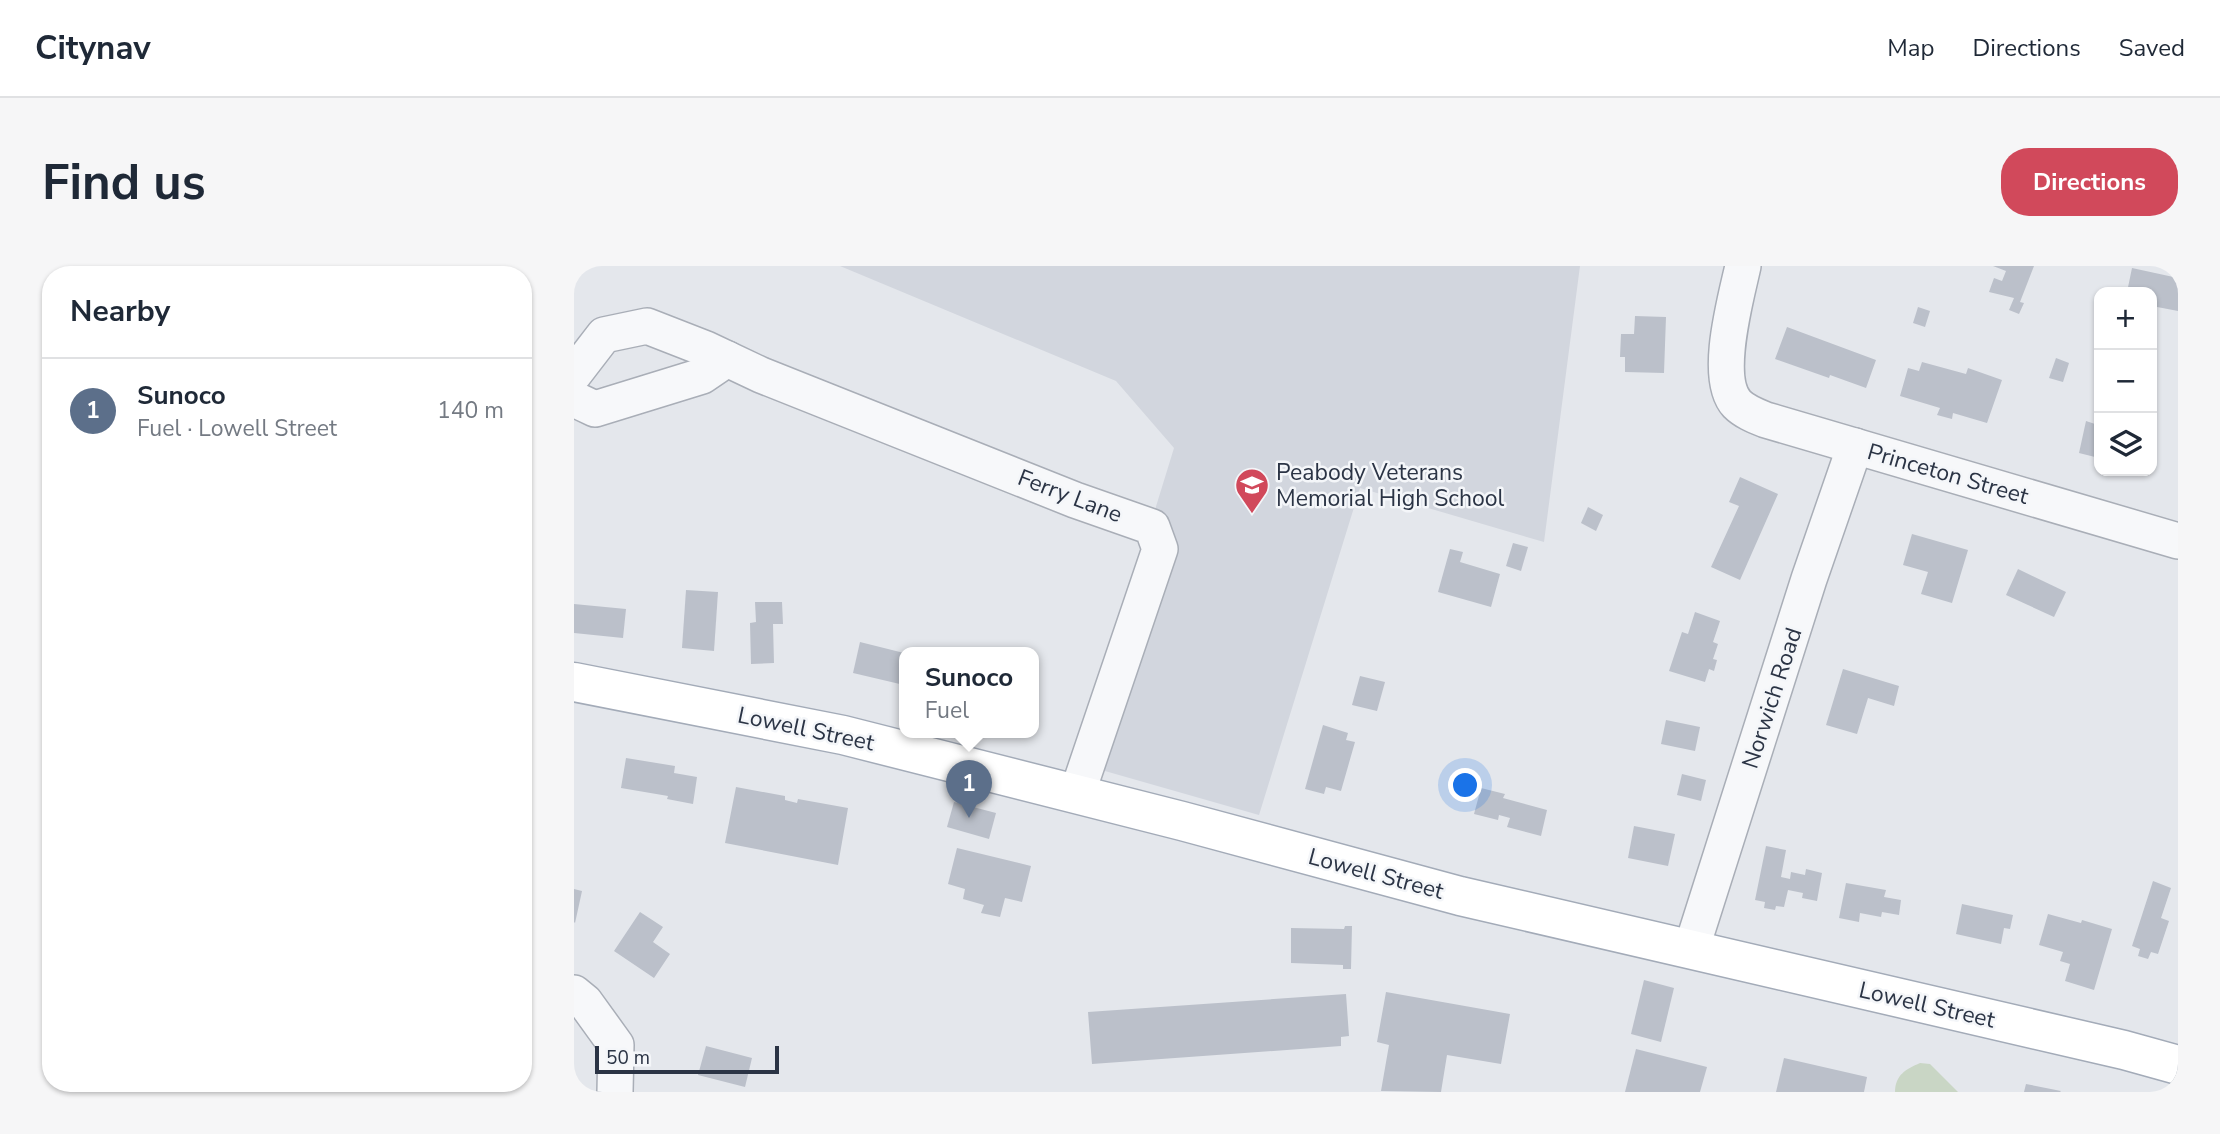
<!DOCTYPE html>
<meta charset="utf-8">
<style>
body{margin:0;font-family:"Nunito Sans",sans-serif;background:#f6f6f7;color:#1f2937}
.controls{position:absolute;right:21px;top:21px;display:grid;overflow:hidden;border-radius:14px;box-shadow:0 2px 5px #0004}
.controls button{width:63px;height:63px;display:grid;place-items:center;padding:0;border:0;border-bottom:2px solid #e0e1e3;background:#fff;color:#1f2937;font:35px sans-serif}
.scale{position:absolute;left:21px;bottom:18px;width:184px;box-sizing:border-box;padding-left:7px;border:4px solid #2b3445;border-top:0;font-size:19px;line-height:24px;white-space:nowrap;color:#2b3445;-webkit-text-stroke:5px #f4f6f9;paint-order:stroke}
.you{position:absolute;left:892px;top:520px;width:24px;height:24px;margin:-18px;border:5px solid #fff;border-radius:50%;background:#1a73e8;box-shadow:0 0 0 10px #1a73e833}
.badge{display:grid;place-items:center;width:46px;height:46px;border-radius:50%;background:#d1495b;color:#fff;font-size:23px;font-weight:700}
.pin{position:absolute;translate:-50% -58px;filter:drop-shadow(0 2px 4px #0008)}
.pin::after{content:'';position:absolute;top:37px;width:24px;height:21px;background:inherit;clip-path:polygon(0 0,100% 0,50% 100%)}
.popup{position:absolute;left:325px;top:381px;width:140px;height:91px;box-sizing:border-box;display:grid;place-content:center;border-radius:14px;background:#fff;filter:drop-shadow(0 2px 5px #0005);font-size:23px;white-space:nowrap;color:#747a83}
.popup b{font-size:26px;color:#1f2937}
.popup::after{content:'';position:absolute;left:50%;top:100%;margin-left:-14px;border:14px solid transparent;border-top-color:#fff}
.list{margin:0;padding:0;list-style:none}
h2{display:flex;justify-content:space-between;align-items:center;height:91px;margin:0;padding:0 28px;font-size:30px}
h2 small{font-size:23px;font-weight:400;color:#747a83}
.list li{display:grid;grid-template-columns:46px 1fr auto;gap:21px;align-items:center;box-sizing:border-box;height:105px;padding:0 28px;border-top:2px solid #e0e1e3}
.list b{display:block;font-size:26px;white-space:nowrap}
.list p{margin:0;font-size:23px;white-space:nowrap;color:#747a83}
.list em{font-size:23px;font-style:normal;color:#747a83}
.icon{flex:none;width:38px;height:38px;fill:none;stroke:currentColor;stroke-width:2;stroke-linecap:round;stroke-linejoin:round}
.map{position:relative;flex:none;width:1604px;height:826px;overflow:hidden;border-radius:28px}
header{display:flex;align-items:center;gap:42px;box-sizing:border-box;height:98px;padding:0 35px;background:#fff;border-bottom:2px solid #e0e1e3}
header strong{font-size:33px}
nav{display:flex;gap:38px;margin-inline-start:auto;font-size:24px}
.intro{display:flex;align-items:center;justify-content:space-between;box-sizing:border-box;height:168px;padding:0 42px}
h1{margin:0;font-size:49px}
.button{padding:18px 32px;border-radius:28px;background:#d1495b;color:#fff;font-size:24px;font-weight:700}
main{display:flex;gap:42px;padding:0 42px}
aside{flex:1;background:#fff;border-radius:28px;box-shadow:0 2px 5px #0004}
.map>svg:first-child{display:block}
</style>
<header>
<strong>Citynav</strong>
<nav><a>Map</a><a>Directions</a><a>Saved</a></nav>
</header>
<div class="intro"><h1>Find us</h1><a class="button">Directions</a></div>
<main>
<aside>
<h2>Nearby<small></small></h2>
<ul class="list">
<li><span class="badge" style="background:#5c6f8a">1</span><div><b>Sunoco</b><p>Fuel · Lowell Street</p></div><em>140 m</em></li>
</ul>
</aside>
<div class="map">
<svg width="1604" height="826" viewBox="0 0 1604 826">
<rect width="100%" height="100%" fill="#e4e7ec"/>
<polygon fill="#d2d6de" points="266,0 1006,0 970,276 786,222 685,549 503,497 600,182 542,115"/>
<path fill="#c9d6c5" d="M 1346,797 L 1356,798 L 1384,826 L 1321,826 C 1321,809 1332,803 1346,797 Z"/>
<g fill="#bbc0ca">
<polygon points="1419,0 1460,0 1446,36 1450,37 1445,48 1435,44 1440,32 1415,26 1420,12 1428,15 1432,5"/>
<polygon points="1558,2 1604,12 1604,45 1578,40 1578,26 1553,26"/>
<polygon points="1344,41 1356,45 1351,61 1339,57"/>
<polygon points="1061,50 1092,51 1090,107 1051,106 1051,91 1046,91 1047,68 1060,68"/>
<polygon points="1213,61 1302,94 1292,122 1256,109 1255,112 1201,93"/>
<polygon points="1482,92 1495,97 1489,116 1475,112"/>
<polygon points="1348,96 1392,108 1394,102 1428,114 1413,157 1379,147 1378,153 1363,149 1366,142 1326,130 1334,102 1345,105"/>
<polygon points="1524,145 1525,145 1525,192 1505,187 1512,155 1521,158"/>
<polygon points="1166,211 1204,228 1166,314 1137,301 1165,240 1155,236"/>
<polygon points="1014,241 1029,249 1022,265 1007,257"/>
<polygon points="1338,268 1394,284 1378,337 1347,328 1354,306 1329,299"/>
<polygon points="939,277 954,281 947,305 932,300"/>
<polygon points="876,283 889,286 886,296 926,308 917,341 864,326"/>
<polygon points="1444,303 1492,326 1480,351 1432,329"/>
<polygon points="112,324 144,326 140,385 108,382"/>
<polygon points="181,336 208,336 209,358 199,358 200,397 177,398 176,357 182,356"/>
<polygon points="0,338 52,343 49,372 0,367"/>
<polygon points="1121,346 1146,355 1139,376 1144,378 1139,393 1143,394 1140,405 1135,403 1131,416 1095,405 1108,366 1114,368"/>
<polygon points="286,376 330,387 330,419 279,407"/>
<polygon points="1269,403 1325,420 1320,440 1294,432 1283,468 1252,459"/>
<polygon points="786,410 811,416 803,445 778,439"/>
<polygon points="1092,454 1126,461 1121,485 1087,478"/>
<polygon points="749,459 774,467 772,474 781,476 767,525 752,521 750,528 731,523"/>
<polygon points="52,492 101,500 100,507 123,511 119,538 93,533 94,530 47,522"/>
<polygon points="1108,508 1132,514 1127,535 1103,529"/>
<polygon points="162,521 211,530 211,534 223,537 224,533 274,542 264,599 151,577"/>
<polygon points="907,522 931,528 929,532 973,544 967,570 933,561 936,552 925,549 924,554 900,548"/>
<polygon points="380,536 422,547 415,573 373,561"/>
<polygon points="1060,560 1101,568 1094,600 1054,592"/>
<polygon points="1192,580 1212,584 1207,611 1216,613 1217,606 1231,609 1232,603 1248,607 1243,635 1228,632 1229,627 1214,624 1210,641 1202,640 1201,644 1190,642 1191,636 1181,634"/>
<polygon points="383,582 457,600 448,636 431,632 426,651 407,647 410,639 389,633 391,623 374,618"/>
<polygon points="1579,615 1597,622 1587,652 1595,655 1584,688 1577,686 1574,693 1564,690 1566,683 1558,680"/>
<polygon points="1272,617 1312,624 1310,631 1327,634 1325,649 1308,646 1307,651 1286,647 1285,656 1265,652"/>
<polygon points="0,623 8,625 1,657 0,656"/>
<polygon points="1388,638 1439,649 1436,663 1430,662 1427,678 1382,668"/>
<polygon points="66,646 89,661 79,676 96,688 80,712 40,685"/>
<polygon points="1474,648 1507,657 1508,654 1538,663 1520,724 1491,715 1496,698 1486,695 1489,686 1465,679"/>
<polygon points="771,660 778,660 777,703 769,703 769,699 717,697 717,662 770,663"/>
<polygon points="1070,714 1100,722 1087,776 1057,768"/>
<polygon points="812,726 936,748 927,798 873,789 867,826 807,825 815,779 803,776"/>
<polygon points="772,728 775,770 767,771 767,780 518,798 514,746"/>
<polygon points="132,780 178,792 171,821 124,809"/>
<polygon points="1062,783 1133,801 1126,826 1051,826"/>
<polygon points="1210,792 1293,811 1290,826 1202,826"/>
<polygon points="1452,818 1487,825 1486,826 1450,826"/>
</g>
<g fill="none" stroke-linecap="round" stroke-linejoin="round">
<g stroke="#a9aeb7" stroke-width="38">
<g id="minor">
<path d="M 1169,0 C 1162,32 1139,112 1163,138 C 1171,146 1182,150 1192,154 L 1604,275"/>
<polyline points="0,108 30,69 73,60 132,83 187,109 501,234 578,261 586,283 503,528"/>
<polyline points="0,133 21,143 128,110 153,93"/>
<polyline points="1117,684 1235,313 1281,180"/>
<polyline points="0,727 11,736 42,779 41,826"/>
</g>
</g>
<g stroke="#a3abb8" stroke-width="41">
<polyline id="major" points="0,416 269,469 608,555 886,630 1550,784 1604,799"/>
</g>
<use href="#minor" stroke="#f7f8fa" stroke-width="35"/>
<use href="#major" stroke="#fff" stroke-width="38"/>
</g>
<defs>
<g id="school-pin" transform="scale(1.75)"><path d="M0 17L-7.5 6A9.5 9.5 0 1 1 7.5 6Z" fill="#d1495b" stroke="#f4f6f9"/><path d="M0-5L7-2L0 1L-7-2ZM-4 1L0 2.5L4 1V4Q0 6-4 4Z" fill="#fff"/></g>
</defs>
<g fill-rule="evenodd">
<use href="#school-pin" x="678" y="219"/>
</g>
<g text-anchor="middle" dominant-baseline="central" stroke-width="5" stroke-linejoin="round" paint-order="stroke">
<g font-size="23" fill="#2b3445" stroke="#f4f6f9" text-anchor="start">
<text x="702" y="206">Peabody Veterans<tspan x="702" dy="26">Memorial High School</tspan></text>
</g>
<g font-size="23" fill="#2b3445" stroke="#f4f6f9">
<text transform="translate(1374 208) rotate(16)">Princeton Street</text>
<text transform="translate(496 230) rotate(21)">Ferry Lane</text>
<text transform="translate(1198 432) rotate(-72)">Norwich Road</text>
<text transform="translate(232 463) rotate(12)">Lowell Street</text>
<text transform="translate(802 608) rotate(15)">Lowell Street</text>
<text transform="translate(1353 739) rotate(13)">Lowell Street</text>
</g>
</g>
</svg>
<div class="controls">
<button>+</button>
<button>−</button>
<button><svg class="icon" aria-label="layers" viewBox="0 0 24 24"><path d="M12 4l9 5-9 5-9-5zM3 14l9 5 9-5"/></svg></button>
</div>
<div class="scale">50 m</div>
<div class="you"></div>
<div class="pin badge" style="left:395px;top:552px;background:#5c6f8a">1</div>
<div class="popup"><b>Sunoco</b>Fuel</div>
</div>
</main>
